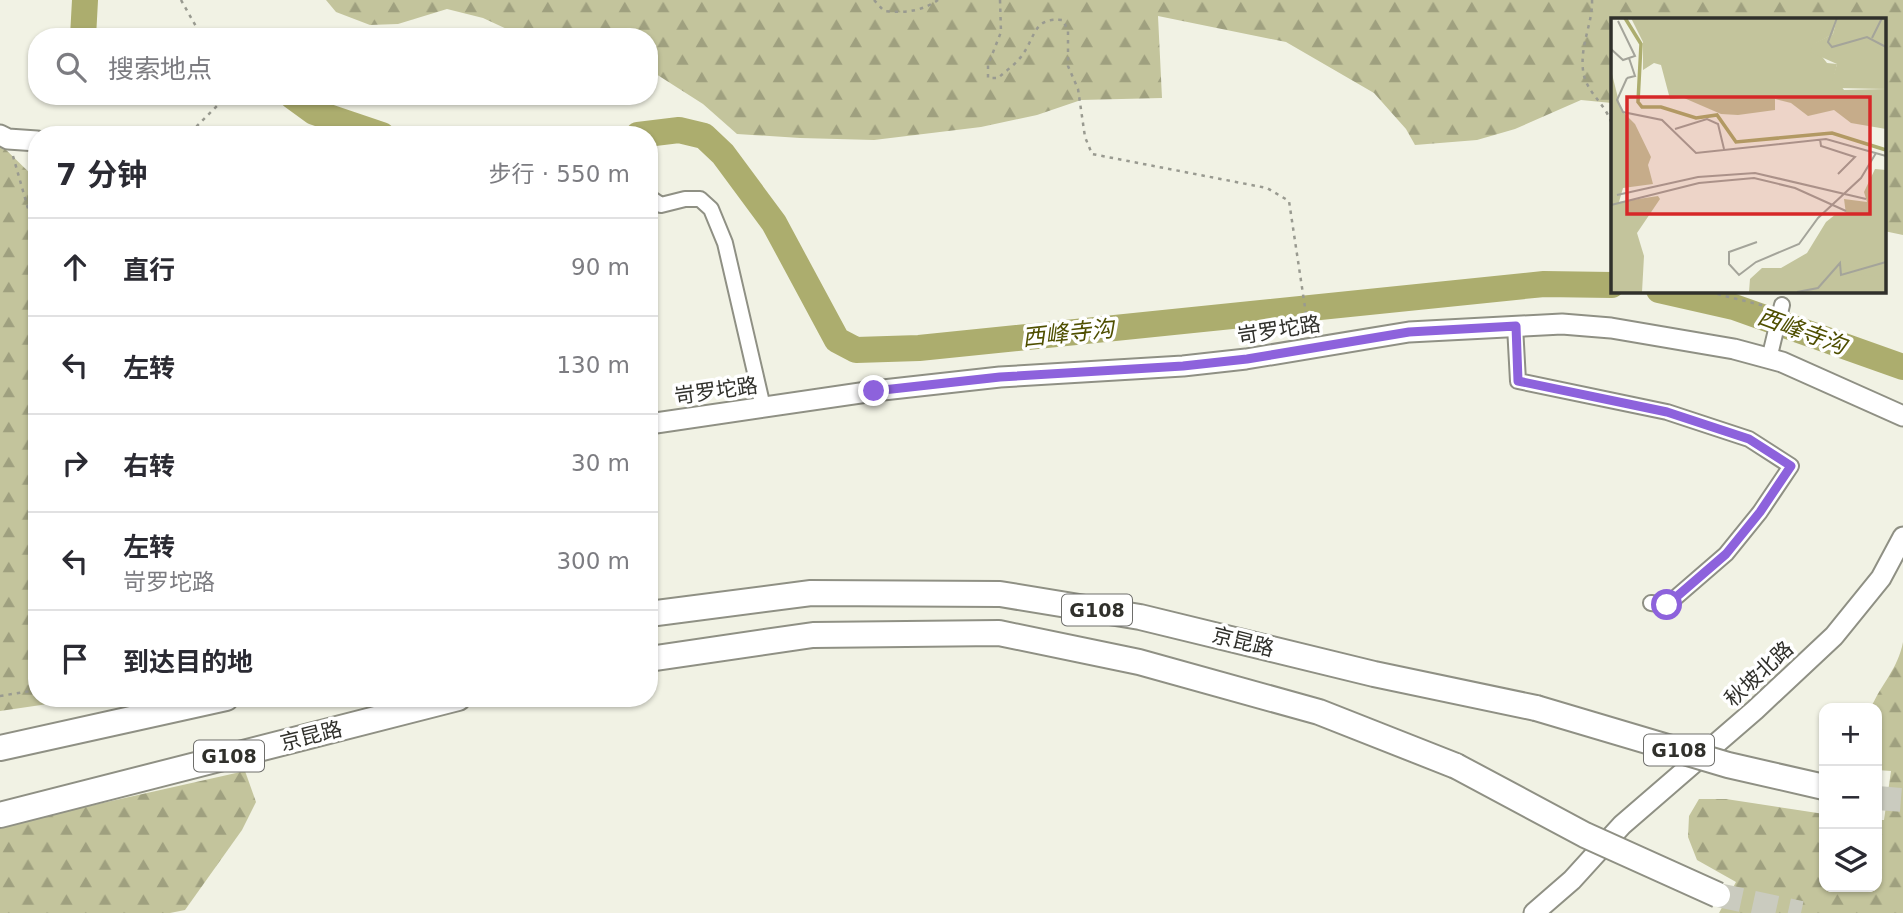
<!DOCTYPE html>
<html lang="zh">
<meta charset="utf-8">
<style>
body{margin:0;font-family:"DejaVu Sans","Noto Sans SC",sans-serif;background:#f2f2f3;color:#2b2b33}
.controls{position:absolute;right:21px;bottom:21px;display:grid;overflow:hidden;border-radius:14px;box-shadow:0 2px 5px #0004}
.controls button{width:63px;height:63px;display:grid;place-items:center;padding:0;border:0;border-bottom:2px solid #e1e1e2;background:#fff;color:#2b2b33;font:35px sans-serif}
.stop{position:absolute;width:21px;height:21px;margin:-16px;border:5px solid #8d62dc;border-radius:50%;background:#fff}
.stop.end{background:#8d62dc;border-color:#fff;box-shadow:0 2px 7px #0008}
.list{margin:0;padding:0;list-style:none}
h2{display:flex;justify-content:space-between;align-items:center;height:91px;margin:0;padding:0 28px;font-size:30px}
h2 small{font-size:23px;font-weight:400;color:#7c7c81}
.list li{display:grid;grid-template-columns:46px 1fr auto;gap:21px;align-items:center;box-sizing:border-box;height:98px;padding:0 28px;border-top:2px solid #e1e1e2}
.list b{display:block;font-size:26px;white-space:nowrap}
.list p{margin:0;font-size:23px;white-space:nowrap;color:#7c7c81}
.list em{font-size:23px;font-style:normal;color:#7c7c81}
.icon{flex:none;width:38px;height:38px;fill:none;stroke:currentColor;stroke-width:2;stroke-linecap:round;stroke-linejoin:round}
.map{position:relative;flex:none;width:1903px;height:913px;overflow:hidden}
.search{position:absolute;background:#fff;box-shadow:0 2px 5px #0004;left:28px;top:28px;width:630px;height:77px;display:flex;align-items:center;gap:18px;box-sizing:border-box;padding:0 24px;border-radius:28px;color:#7c7c81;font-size:26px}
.panel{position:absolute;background:#fff;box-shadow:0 2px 5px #0004;left:28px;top:126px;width:630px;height:581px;border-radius:28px}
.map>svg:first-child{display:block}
</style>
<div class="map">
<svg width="1903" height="913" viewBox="0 0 1903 913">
<defs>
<pattern id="forest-firs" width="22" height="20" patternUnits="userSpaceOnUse" patternTransform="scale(1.75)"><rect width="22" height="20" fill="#c3c49c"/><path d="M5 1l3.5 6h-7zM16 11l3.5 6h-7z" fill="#9fa07f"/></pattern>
</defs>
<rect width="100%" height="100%" fill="#f1f2e4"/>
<g fill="url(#forest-firs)">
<polygon points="326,0 1903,0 1903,235 1884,231 1884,19 1612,19 1612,103 1581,100 1515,129 1477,140 1415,145 1406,129 1374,93 1286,42 1158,16 1162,98 1081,100 1037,115 981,127 874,140 800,138 737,134 703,104 656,74 649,73 649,37 524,37 483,18 447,9 398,24 370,25 336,12"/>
<polygon points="0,144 37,180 37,698 89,698 0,711"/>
<path d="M 1903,642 L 1903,913 L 1719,913 L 1736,882 L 1697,860 L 1688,837 L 1689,816 L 1699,799 L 1726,799 L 1824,814 L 1824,887 L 1877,887 L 1877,820 L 1884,820 L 1891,771 L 1877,770 L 1877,708 L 1871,708 C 1881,684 1898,669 1903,642 Z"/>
<polygon points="245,771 256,802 242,830 185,910 170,913 0,913 0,826"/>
</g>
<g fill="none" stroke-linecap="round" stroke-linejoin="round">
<g stroke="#acad6e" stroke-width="26">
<polyline points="83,37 85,0"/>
<polyline points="292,96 314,112 382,135"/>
<polyline points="638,135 679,130 704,136 723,154 774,223 837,340 856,350 919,348 1544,284 1612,285"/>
<polyline points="1659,290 1734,307 1903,367"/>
</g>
<g stroke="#cacbbf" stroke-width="24" stroke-dasharray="24 12" stroke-linecap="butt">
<polyline points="1877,798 1903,800"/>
<polyline points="1718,895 1801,913"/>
</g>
<g stroke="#8f9084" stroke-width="18">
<g id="street">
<polyline points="649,197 661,205 685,199 700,199 711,209 725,243 763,407"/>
<polyline points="1515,326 1518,381 1667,412 1749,439 1791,466 1760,512 1726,554 1667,605 1651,603"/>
<polyline points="1769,359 1782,305"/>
</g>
</g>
<g stroke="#8f9084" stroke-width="23">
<g id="secondary">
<polyline points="0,135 8,139 37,141"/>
<polyline points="649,424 874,391 1000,377 1183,366 1246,359 1409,332 1562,324 1611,328 1734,349 1782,362 1903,416"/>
<polyline points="1534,913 1572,880 1622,825 1755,710 1834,636 1881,578 1903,537"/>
</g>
</g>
<g stroke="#8f9084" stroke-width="28">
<g id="highway">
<polyline points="649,614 811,593 1000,594 1140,617 1374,674 1536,708"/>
<polyline points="649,659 813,635 999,633 1139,662 1319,712 1456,766"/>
<polyline points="0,748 226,698"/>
<polyline points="0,815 458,698"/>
</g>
</g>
<g stroke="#999a90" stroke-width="2.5" stroke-dasharray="3.5 5" stroke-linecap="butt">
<polyline points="181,0 202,37"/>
<path d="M 874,0 L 884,11 C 905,13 920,12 938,0"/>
<path d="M 1000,0 L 1001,32 L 988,65 L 988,78 L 998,78 C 1006,71 1017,63 1023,54 C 1036,35 1034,17 1063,20 L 1068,31 L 1068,66 L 1078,89 L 1085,137 L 1092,154 L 1267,188 L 1289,201 L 1309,334"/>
<path d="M 1592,0 C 1593,22 1580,45 1583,70 C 1585,90 1601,100 1609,117 C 1612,121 1612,128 1612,133"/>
<polyline points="194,135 197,126 224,99 224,96"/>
<polyline points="13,156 29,212 37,230"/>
<polyline points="1701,290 1769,307"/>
<polyline points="0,696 37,690"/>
</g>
<use href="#street" stroke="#fff" stroke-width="14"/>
<use href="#secondary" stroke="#fff" stroke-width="19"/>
<use href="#highway" stroke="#fff" stroke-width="24"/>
<g stroke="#8f9084" stroke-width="28" stroke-linecap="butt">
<g id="highway-bridge">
<polyline points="1536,708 1728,765 1824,787"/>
<polyline points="1456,766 1585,835 1718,895"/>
</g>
</g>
<use href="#highway-bridge" stroke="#fff" stroke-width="24"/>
</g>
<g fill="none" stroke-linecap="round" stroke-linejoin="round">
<polyline stroke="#8d62dc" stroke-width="9" points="874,391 1000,377 1183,366 1247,359 1409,332 1516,326 1518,381 1667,412 1749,439 1791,466 1760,512 1726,554 1667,605"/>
</g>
<g text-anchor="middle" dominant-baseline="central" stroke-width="7" stroke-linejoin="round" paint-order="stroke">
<g fill="#fff" stroke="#6e6e6b" stroke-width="2">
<rect x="1062" y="594.5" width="70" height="31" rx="5"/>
<rect x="1644" y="734.5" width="70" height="31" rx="5"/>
<rect x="194" y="740.5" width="70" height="31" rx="5"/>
</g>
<g font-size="19" font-weight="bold" fill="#30302b">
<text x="1097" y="610">G108</text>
<text x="1679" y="750">G108</text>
<text x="229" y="756">G108</text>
</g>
<g font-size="21" fill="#30302b" stroke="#fff">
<text transform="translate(1279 330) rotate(-9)">岢罗坨路</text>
<text transform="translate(716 391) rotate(-8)">岢罗坨路</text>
<text transform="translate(1243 642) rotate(14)">京昆路</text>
<text transform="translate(1759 674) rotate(-43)">秋坡北路</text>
<text transform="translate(311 736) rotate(-14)">京昆路</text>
</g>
<g font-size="23" font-style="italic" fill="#4f4f00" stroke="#fff">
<text transform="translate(1802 331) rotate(20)">西峰寺沟</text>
<text transform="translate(1068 333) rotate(-6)">西峰寺沟</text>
</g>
</g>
<g transform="translate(1611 18)">
<rect width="275" height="275" fill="#f1f2e4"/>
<path d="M 20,0 L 226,0 L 222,16 L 202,27 L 216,45 L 226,46 L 223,59 L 233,72 L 275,71 L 275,111 L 240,105 L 223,92 L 197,98 L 180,85 L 164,81 L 164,92 L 127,97 L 110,96 L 73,80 L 59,81 L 50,47 L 43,45 L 32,52 L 32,24 ZM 0,52 L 10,92 L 24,106 L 40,139 L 37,147 L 42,166 L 12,170 L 8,184 L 47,178 L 49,181 L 26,215 L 33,238 L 31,274 L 0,274 ZM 264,151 L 275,152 L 275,274 L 138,274 L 139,261 L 151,250 L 170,250 L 196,235 L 215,204 L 225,196 L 235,196 L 233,181 L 256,184 L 253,174 Z" fill="#c3c49c"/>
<path d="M 226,0 L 275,0 L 275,71 L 226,70 L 221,63 L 226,46 L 199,34 L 202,26 L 222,16 Z" fill="#c3c49c"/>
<path d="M 240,256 L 275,259 L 275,274 L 204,274 Z" fill="#c3c49c"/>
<path fill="none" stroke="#acad6e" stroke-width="3.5" d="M 14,0 L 30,26 L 27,84 L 31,89 L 50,89 L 85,100 L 106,97 L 125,124 L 221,115 L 275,132"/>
<path fill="none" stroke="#a4a49a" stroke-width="2" d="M 226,0 L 217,24 L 221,29 L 256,19 L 275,29M 261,20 L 271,0M 0,31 L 12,42 L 24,38 L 7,3M 16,60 L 6,82 L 12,94 L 51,102 L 85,135 L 215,121 L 275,138M 16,60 L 24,58 L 18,40M 64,111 L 96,101 L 107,106 L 113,131M 209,121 L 210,128 L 244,139 L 227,156M 6,177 L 87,159 L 144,155 L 255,181M 0,187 L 88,165 L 143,160 L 184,170 L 235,193M 146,224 L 118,234 L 118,246 L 128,257 L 145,244 L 188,226 L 207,200 L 250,160 L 265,135M 186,274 L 207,270 L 229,245 L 230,257 L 275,244"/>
<path fill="#d62828" fill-opacity="0.15" stroke="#d62828" stroke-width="3.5" d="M 16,79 L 259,79 L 259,196 L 16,196 Z"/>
<rect width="275" height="275" fill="none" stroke="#30302b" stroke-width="3.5"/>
</g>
</svg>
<div class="controls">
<button>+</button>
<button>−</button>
<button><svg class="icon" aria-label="layers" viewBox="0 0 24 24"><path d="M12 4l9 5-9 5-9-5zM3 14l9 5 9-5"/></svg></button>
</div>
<div class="stop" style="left:1667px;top:605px"></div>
<div class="stop end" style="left:874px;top:391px"></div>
<div class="search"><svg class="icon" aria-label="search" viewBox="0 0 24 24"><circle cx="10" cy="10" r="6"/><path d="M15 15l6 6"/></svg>搜索地点</div>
<section class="panel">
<h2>7 分钟<small>步行 · 550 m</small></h2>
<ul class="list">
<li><svg class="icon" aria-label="ahead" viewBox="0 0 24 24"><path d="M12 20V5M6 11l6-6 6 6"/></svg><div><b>直行</b></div><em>90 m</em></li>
<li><svg class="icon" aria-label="left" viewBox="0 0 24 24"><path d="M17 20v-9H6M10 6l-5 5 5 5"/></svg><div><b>左转</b></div><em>130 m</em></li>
<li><svg class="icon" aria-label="right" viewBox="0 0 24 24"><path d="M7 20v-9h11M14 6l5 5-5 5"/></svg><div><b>右转</b></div><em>30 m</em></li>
<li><svg class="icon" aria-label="left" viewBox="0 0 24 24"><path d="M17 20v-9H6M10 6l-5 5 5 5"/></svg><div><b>左转</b><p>岢罗坨路</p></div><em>300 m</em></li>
<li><svg class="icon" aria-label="arrive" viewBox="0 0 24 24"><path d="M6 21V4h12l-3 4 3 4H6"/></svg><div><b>到达目的地</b></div></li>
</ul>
</section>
</div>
